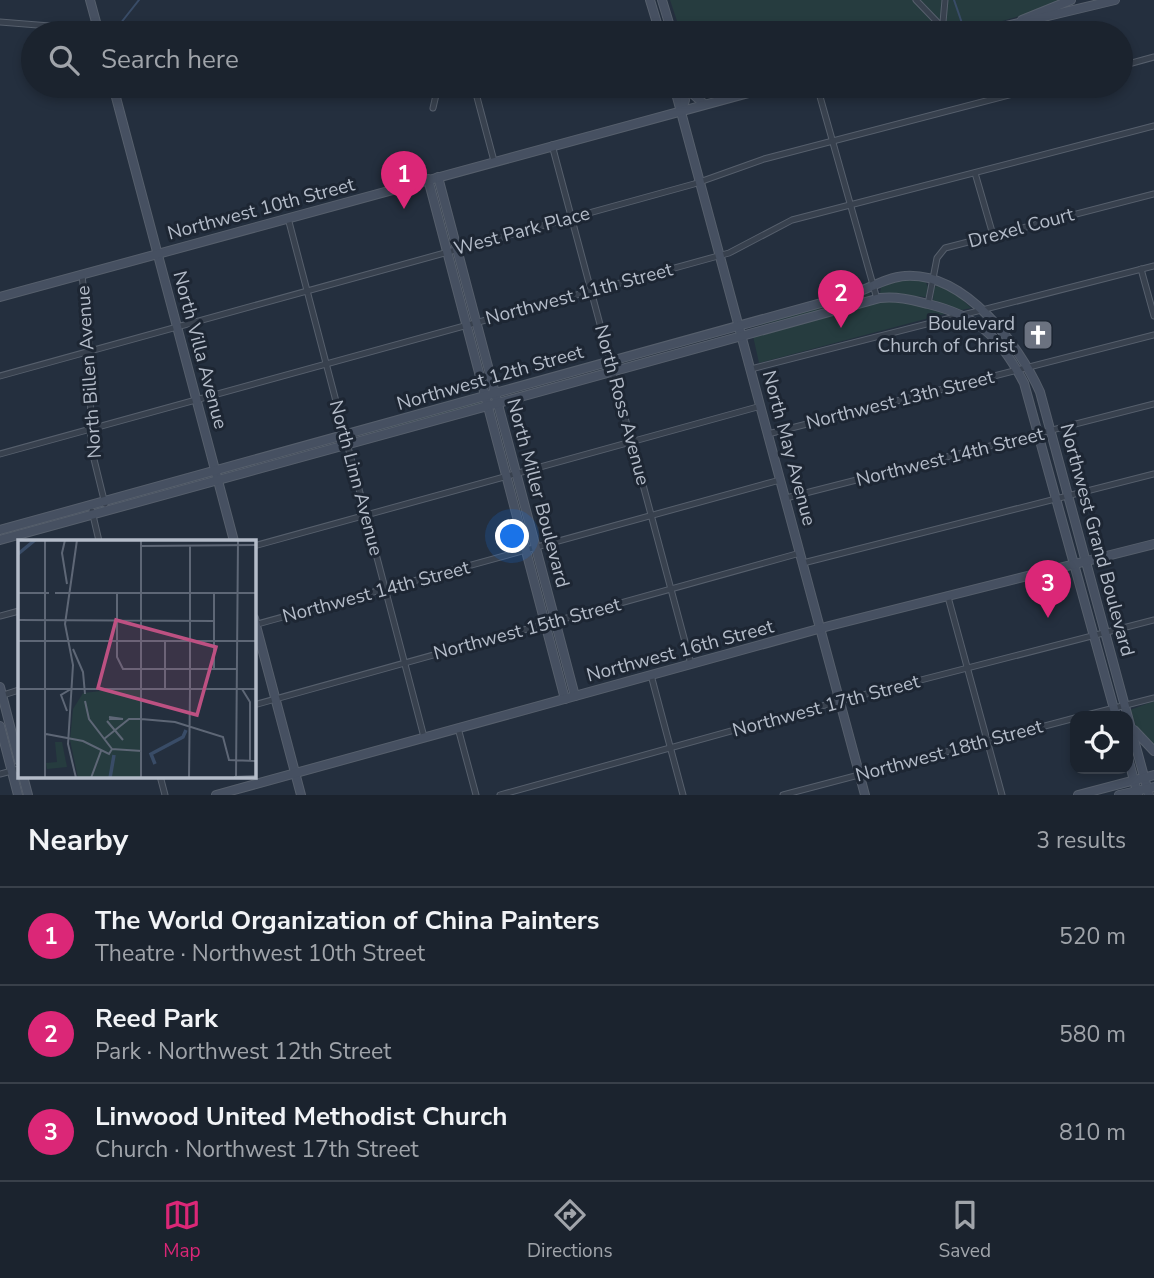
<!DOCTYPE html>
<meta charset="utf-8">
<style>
body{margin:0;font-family:"Nunito Sans",sans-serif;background:#242b36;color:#f1f3f6}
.controls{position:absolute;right:21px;bottom:21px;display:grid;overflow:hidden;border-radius:14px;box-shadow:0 4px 10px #0003}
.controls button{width:63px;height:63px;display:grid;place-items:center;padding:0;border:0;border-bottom:2px solid #39404a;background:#1b232e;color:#f1f3f6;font:35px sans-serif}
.you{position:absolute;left:513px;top:537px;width:24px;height:24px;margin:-18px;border:5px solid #fff;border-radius:50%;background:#1a73e8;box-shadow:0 0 0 10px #1a73e833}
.badge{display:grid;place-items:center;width:46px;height:46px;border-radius:50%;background:#db2777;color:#fff;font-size:23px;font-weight:700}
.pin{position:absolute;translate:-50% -58px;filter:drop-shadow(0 2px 4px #0008)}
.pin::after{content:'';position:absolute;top:37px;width:24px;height:21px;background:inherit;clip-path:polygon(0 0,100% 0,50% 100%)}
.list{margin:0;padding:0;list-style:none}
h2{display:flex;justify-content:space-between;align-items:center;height:91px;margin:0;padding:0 28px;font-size:30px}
h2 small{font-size:23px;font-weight:400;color:#a0a4aa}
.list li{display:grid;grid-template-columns:46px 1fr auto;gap:21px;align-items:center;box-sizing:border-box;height:98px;padding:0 28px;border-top:2px solid #39404a}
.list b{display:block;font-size:26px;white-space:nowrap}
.list p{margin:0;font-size:23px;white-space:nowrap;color:#a0a4aa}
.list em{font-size:23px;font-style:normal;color:#a0a4aa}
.icon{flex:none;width:38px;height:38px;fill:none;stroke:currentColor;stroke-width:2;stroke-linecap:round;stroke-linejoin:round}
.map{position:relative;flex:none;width:1154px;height:795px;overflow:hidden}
.search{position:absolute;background:#1b232e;box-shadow:0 4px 10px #0003;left:21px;right:21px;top:21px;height:77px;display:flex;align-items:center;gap:18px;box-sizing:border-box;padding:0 24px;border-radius:38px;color:#a0a4aa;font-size:26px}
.sheet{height:385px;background:#1b232e}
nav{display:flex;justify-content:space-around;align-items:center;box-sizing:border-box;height:98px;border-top:2px solid #39404a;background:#1b232e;font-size:19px;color:#a0a4aa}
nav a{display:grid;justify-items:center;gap:4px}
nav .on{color:#db2777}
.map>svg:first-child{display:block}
</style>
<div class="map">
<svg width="1154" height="795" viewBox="0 0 1154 795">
<rect width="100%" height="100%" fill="#242f3e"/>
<g fill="#263c3f">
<polygon points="670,0 1059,0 1023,15 960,33 681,33"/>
<polygon points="688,86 756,86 704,96 697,94"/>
<polygon points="904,279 925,281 928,287 926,297 880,293 881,287"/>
<polygon points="938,285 952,290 971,308 962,310 933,301 934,288"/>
<polygon points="869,292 871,298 749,328"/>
<polygon points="882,301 903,301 948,313 759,363 753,336"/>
<polygon points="483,401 481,404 350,438 350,436"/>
<polygon points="1154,701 1154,749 1138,732 1130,710"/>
</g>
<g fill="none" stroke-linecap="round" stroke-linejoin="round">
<g stroke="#394c67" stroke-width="2">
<polyline points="954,0 963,26"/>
<polyline points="111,26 120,24 139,0"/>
</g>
<g stroke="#565f6c" stroke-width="7">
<g id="street">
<polyline points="916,0 942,27"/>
<polyline points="0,22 75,28 96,24"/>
<polyline points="942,33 945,0"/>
<polyline points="1121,66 1154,57"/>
<polyline points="474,86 494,161"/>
<polyline points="817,86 877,299"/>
<polyline points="433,108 436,95 452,86"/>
<polyline points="552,145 691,664"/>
<polyline points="975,173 993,235"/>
<polyline points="288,218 424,737"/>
<polyline points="1141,269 1154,316"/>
<polyline points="82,275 90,351 91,447 105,504"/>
<polyline points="928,304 937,258 945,248 1154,194"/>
<polyline points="751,369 1154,266"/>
<polyline points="0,376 694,184 764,159 1043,86"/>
<polyline points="768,434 1154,335"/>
<polyline points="0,454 729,253 792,220 1154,126"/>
<polyline points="786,498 1154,404"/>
<polyline points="92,511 99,541"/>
<polyline points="254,546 761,406"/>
<polyline points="803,563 1154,474"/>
<polyline points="948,597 1002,795"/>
<polyline points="0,616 19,611"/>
<polyline points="254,625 780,480"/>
<polyline points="651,675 683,795"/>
<polyline points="0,696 19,690"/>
<polyline points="254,705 800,553"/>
<polyline points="1083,716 1154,698"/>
<polyline points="458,728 476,795"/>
<polyline points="0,774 19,769"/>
<polyline points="160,776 165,795"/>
<polyline points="500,795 847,699 1154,620"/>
<polyline points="783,795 1075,718"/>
</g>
</g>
<g stroke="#565f6c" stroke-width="10">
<g id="secondary">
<polyline points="90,0 99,33"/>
<polyline points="650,0 660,33"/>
<polyline points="662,0 672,33"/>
<polyline points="1022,20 1071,0"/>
<polyline points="977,33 1115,0"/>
<polyline points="113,86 234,541"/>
<polyline points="674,86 865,795"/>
<polyline points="684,86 704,104"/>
<polyline points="682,110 685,100 682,86"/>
<polyline points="438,177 575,696"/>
<polyline points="428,179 565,699"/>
<polyline points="0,297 774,86"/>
<path d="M 0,530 L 850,295 C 868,289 887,277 905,276 C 965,272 1019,345 1040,392 L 1149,795"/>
<path d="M 0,540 L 880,298 C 897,296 912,300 928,304 C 978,316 1000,337 1024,383 L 1116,716"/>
<polyline points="254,618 301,795"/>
<polyline points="0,687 19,761"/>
<polyline points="0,726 18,795"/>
<polyline points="1134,730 1154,751"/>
<polyline points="1128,758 1138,795"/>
<polyline points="23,776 28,795"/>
<polyline points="216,795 829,626 1154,544"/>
<polyline points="1078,795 1154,775"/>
<polyline points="1119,795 1154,787"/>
</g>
</g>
<use href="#street" stroke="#38414e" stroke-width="5"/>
<use href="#secondary" stroke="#465061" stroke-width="8"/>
</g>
<defs>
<g id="church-square" transform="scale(1.575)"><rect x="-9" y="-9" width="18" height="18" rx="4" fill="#6b7280" stroke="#1d2633"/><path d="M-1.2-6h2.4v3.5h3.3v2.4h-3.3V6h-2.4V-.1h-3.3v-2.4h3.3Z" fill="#fff"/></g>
</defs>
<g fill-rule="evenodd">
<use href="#church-square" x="1038" y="335"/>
</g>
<g text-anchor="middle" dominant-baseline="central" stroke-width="6" stroke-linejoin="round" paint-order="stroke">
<g font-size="19" fill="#b4bcc9" stroke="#1d2633">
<text transform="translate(261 209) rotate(-15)">Northwest 10th Street</text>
<text transform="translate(1021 228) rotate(-15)">Drexel Court</text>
<text transform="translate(522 231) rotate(-15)">West Park Place</text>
<text transform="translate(579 294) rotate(-15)">Northwest 11th Street</text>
<text transform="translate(200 350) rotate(75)">North Villa Avenue</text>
<text transform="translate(89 372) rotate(-94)">North Billen Avenue</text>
<text transform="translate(490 378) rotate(-16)">Northwest 12th Street</text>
<text transform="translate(900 400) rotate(-14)">Northwest 13th Street</text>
<text transform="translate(622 405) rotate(75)">North Ross Avenue</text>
<text transform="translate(789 448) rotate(75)">North May Avenue</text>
<text transform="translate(950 457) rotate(-14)">Northwest 14th Street</text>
<text transform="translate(356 478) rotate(75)">North Linn Avenue</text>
<text transform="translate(538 493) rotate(75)">North Miller Boulevard</text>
<text transform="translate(1097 540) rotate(75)">Northwest Grand Boulevard</text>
<text transform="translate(376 592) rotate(-15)">Northwest 14th Street</text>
<text transform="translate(527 629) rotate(-15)">Northwest 15th Street</text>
<text transform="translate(680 651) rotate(-15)">Northwest 16th Street</text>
<text transform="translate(826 706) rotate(-15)">Northwest 17th Street</text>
<text transform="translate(949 751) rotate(-15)">Northwest 18th Street</text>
</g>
<g font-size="19" fill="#b4bcc9" stroke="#1d2633" text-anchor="end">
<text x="1015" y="324">Boulevard<tspan x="1015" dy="22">Church of Christ</tspan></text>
</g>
</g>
<g transform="translate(18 540)">
<rect width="238" height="238" fill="#242f3e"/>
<path d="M 92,150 L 122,150 L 123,238 L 60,238 L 52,200 L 55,169 L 65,153 ZM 37,202 L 44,202 L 49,227 L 29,229 L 28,223 L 39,222 Z" fill="#263c3f"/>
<path fill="none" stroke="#394c67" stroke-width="3.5" d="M 0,14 L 17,0M 137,224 L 133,214 L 165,197 L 168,190M 92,238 L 96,215"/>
<path fill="none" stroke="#5e6776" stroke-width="2" d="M 47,0 L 44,13 L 49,44M 123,0 L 123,238M 123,6 L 238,5M 0,53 L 31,53M 37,53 L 238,53M 99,54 L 99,117 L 105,129 L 219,129M 172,54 L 172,6M 0,80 L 196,81M 0,101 L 238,101M 55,109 L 65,132 L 67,154M 196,129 L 196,53M 0,149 L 238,149M 224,149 L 232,162 L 232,221M 147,150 L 147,102M 172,150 L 172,53M 67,161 L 71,179 L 94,209M 49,171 L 43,155 L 53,149M 91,179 L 105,179 L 91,177M 123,179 L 157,182 L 205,197 L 211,220 L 238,221M 89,181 L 105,200M 28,194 L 65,201 L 91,214 L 94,209 L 124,211M 86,199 L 111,179 L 123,179M 216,237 L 238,236M 27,238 L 27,0M 58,238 L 50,204 L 55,125 L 47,84 L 59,0M 73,238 L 83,211M 171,238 L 172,150M 218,238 L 220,0"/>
<path fill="#bd5182" fill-opacity="0.15" stroke="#bd5182" stroke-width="3.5" d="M 98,80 L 198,107 L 179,175 L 80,148 Z"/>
<rect width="238" height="238" fill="none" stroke="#b4bcc9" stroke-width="3.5"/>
</g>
</svg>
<div class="controls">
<button><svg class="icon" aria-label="locate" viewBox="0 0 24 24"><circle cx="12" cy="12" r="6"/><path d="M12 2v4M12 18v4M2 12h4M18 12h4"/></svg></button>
</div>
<div class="you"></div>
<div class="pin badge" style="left:404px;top:209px">1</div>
<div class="pin badge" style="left:841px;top:328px">2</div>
<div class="pin badge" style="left:1048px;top:618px">3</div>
<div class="search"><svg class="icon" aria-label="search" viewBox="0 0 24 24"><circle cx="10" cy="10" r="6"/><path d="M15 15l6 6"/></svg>Search here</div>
</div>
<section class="sheet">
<h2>Nearby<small>3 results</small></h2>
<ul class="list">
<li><span class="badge">1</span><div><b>The World Organization of China Painters</b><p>Theatre · Northwest 10th Street</p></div><em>520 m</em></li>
<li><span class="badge">2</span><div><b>Reed Park</b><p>Park · Northwest 12th Street</p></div><em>580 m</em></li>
<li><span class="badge">3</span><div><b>Linwood United Methodist Church</b><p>Church · Northwest 17th Street</p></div><em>810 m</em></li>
</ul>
</section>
<nav>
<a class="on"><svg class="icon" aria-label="map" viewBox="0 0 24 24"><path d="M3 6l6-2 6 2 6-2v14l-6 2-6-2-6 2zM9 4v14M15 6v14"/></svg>Map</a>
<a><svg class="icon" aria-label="directions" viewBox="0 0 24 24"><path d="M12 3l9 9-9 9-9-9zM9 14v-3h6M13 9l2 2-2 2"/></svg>Directions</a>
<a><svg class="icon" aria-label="saved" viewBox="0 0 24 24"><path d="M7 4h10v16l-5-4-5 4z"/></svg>Saved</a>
</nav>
